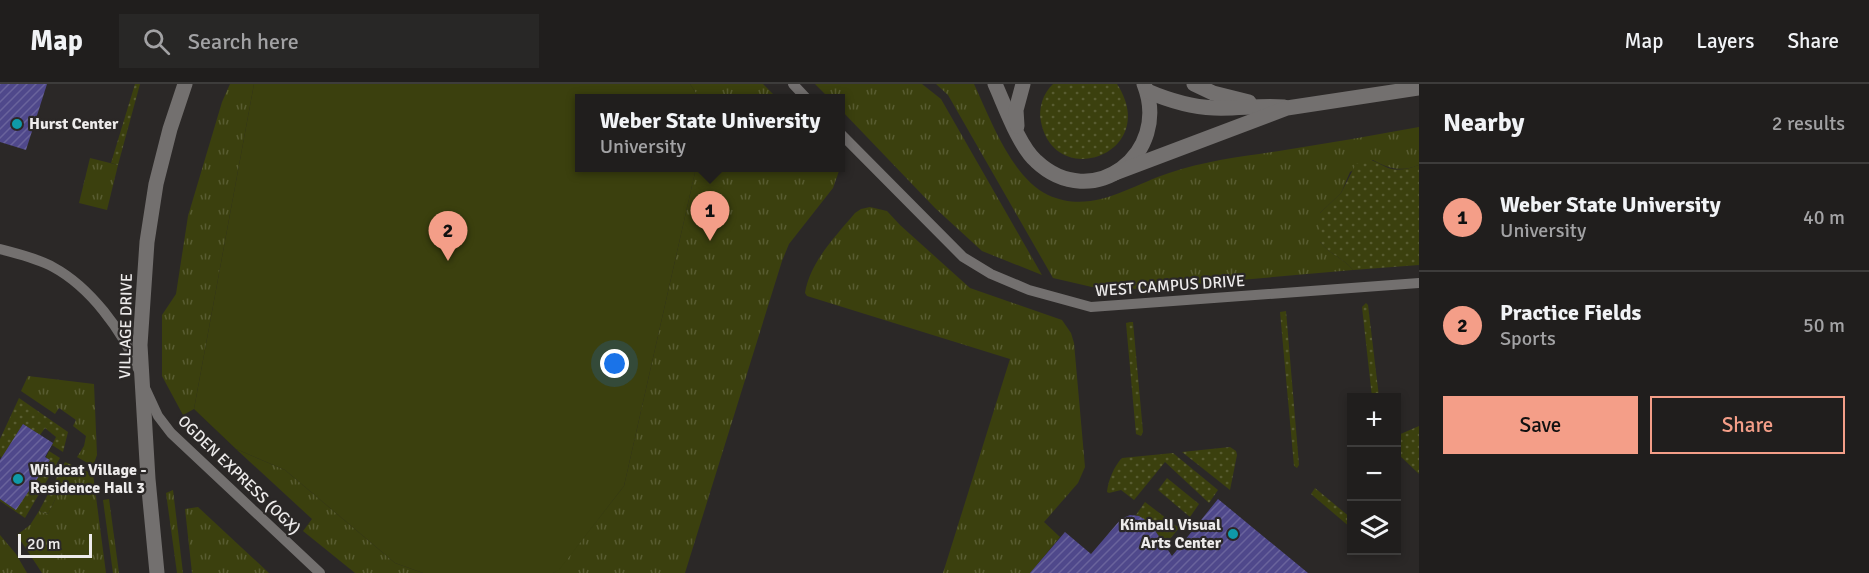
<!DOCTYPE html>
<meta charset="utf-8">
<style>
body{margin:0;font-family:Signika,sans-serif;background:#282726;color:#f1f3f6}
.controls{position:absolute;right:18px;bottom:18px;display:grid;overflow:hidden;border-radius:0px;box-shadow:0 3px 9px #0003}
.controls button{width:54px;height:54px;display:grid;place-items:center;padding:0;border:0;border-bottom:2px solid #3d3c3b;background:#201e1d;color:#f1f3f6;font:30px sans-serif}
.scale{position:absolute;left:18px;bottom:15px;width:74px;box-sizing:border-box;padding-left:6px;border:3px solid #edebeb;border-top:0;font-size:16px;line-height:21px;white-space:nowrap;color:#edebeb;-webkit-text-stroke:4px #2b2827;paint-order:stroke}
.you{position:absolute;left:615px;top:280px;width:21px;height:21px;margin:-15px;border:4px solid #fff;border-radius:50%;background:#1a73e8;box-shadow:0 0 0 9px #1a73e833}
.badge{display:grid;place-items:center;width:39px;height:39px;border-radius:50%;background:#f49e88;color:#111;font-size:20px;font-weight:700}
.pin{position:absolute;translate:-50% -50px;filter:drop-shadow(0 2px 3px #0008)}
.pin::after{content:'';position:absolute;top:32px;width:21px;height:18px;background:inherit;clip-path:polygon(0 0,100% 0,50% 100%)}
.popup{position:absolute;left:575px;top:10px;width:270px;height:78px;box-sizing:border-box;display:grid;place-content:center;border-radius:0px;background:#201e1d;filter:drop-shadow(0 2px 4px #0005);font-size:20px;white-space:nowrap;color:#a2a2a4}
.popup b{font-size:22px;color:#f1f3f6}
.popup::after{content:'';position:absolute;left:50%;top:100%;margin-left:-12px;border:12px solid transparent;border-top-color:#201e1d}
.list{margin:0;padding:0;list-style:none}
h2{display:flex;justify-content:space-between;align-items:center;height:78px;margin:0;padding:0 24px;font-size:26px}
h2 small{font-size:20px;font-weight:400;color:#a2a2a4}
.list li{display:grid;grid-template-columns:39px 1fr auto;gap:18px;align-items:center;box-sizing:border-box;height:108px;padding:0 24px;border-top:2px solid #3d3c3b}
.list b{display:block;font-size:22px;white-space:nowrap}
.list p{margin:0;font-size:20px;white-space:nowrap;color:#a2a2a4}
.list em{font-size:20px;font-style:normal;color:#a2a2a4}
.actions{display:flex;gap:12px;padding:18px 24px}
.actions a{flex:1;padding:14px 0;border:2px solid #f49e88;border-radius:0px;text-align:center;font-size:21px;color:#f49e88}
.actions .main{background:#f49e88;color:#111}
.icon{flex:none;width:33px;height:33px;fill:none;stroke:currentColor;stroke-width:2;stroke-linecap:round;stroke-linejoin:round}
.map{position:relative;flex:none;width:1419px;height:489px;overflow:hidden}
header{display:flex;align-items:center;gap:36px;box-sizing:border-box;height:84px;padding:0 30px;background:#201e1d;border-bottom:2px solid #3d3c3b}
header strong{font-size:28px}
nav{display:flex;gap:33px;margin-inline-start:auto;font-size:21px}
.search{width:420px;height:54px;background:#282726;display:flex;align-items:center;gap:15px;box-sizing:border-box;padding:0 21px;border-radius:0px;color:#a2a2a4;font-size:22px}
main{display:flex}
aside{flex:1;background:#201e1d}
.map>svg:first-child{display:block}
</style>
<header>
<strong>Map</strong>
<div class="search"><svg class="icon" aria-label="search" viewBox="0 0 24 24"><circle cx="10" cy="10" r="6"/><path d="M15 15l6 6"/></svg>Search here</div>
<nav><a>Map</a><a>Layers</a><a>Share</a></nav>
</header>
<main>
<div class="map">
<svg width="1419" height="489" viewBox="0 0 1419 489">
<defs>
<pattern id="grass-tufts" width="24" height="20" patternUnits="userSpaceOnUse" patternTransform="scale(1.5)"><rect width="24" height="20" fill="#3b400e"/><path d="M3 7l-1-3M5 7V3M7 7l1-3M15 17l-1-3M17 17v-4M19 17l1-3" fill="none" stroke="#585c31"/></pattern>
<pattern id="garden-dots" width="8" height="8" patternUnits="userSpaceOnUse" patternTransform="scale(1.5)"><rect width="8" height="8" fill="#3b400e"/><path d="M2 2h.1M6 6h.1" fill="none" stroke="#585c31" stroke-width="1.8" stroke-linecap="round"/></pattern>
<pattern id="building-hatch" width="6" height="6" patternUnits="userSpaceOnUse" patternTransform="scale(1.5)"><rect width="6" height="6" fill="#4f488b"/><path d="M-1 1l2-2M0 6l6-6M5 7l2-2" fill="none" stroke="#69639c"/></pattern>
</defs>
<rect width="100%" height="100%" fill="#2b2827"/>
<g fill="url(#grass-tufts)">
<polygon points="230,0 254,0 194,325 183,331 162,292 162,231 176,210 188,132 222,18"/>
<polygon points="690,0 763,0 777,14 699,14"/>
<polygon points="815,0 922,0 941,15 1042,191 982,167 935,124 841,26 840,15 829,14"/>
<path d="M 936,0 L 974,0 C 991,36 1011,93 1048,111 C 1092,131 1129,102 1169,89 C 1207,76 1246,72 1285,66 C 1330,59 1374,51 1419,43 L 1419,81 C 1401,88 1389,85 1373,76 L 1350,88 L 1341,109 L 1320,129 L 1320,158 C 1329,170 1345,175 1353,186 L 1138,205 L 1092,203 L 1053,194 L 948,11 Z"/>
<polygon points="90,74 118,81 107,126 79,119"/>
<polygon points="696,84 838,84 839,87 833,104 789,160 782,177 685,489 553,489 559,485 624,402"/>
<path d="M 870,123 L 887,127 L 900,141 L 970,204 L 1062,236 L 1071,249 L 1074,259 L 1085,383 L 1078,399 L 1044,438 L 1060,453 L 1036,482 L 1042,489 L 943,489 L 1010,275 L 807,212 L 805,209 C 810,178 835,153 855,129 L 861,125 Z"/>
<polygon points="28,292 94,300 97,371 93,382 77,373 84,362 86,352 73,342 76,336 59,324 55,330 21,307"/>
<polygon points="236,365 285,386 395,479 423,489 355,489 303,447 312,435"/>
<polygon points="72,381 93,390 106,489 42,489 17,451 30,441 39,427 48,430"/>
<polygon points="173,406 183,489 177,489 166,409"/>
<polygon points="109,415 119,489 113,489 103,416"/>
<polygon points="198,423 269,489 192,489 185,425"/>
<polygon points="0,451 16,470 27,489 0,489"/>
</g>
<polygon fill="#3b400e" points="254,0 690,0 699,14 580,15 580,84 696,84 624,402 559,486 553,489 423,489 395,479 285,386 236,365 194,325"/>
<g fill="url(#garden-dots)">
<polygon points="135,0 140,0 118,81 111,79"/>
<path d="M 1053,0 L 1117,0 C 1162,69 1055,108 1041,38 C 1038,25 1043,9 1053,0 Z"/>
<path d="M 1368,76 C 1375,76 1379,80 1386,83 C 1397,88 1408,85 1419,81 L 1419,181 L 1353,186 C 1345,175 1329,170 1320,158 L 1320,129 L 1341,109 L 1356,80 Z"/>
<polygon points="1366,219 1368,221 1379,313 1372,313 1362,223"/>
<polygon points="1286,227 1299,381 1297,384 1294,382 1280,228"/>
<polygon points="1130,238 1133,238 1143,348 1141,352 1136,350 1126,239"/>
<polygon points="19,314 68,348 63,368 52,361 56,353 45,344 40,351 23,340 2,374 0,372 0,355"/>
<polygon points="1419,342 1419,390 1397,369 1396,352"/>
<polygon points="1230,363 1236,367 1237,371 1230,406 1182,368"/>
<polygon points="49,367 60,374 25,434 0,417 0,415 49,376 46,373"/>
<path d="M 1173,369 L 1218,406 L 1209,419 L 1165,378 L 1134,416 L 1121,406 L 1109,409 L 1107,408 C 1108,397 1114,382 1122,374 Z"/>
<polygon points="65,378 72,381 48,430 39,427"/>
<polygon points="1167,394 1199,420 1190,433 1158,406"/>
<polygon points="1315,404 1351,434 1351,444 1311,410"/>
<polygon points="1145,418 1179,444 1165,461 1150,439 1136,431"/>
</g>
<g fill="url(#building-hatch)">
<polygon points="0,0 47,0 26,66 0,58"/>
<polygon points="23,340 53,359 45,373 50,376 16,426 0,415 0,376"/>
<polygon points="1218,415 1308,489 1030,489 1065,448 1091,470 1121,435 1130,431 1139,432 1150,439 1172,472"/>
</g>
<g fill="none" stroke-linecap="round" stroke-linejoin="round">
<g stroke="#73706f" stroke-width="10">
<polyline points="793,0 807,15"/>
<polyline points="840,49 963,173 991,190 1029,206 1091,223 1419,199"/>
<path d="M 0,165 C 18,170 37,174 53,183 C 90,203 123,247 138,285"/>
<polyline points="146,306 158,332 171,349 320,489"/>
</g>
<g stroke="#73706f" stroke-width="15">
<path d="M 995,0 C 1005,22 1019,62 1036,77 C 1092,130 1172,70 1144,0"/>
<polyline points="1194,0 1213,9 1249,18"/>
<path d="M 1147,7 C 1168,16 1191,23 1214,24 C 1238,25 1260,21 1284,23"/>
<polyline points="1017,42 1016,26 1023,0"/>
<polyline points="1115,89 1287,24 1419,4"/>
<polyline points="157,489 148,395 140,261 147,158 156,100 170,45 185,0"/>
</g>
</g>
<g fill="#0f9aa8" stroke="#2b2827" stroke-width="2">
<circle cx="17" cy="40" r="6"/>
<circle cx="18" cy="395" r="6"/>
<circle cx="1233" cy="450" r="6"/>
</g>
<g text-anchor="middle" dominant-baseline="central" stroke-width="4.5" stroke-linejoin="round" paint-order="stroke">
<g font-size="16" font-weight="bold" fill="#edebeb" stroke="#2b2827" text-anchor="start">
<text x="29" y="40">Hurst Center</text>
<text x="30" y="386">Wildcat Village -<tspan x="30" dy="18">Residence Hall 3</tspan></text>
<text x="1221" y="441" text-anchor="end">Kimball Visual<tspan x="1221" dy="18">Arts Center</tspan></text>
</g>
<g font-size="16" fill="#edebeb" stroke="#2b2827">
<text transform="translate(1170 202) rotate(-4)">WEST CAMPUS DRIVE</text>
<text transform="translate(126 242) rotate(-89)">VILLAGE DRIVE</text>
<text transform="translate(239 391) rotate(44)">OGDEN EXPRESS (OGX)</text>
</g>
</g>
</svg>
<div class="controls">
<button>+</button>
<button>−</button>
<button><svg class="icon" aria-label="layers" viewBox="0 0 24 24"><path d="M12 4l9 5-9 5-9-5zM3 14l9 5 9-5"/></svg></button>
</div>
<div class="scale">20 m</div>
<div class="you"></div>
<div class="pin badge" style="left:710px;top:157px">1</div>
<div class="popup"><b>Weber State University</b>University</div>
<div class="pin badge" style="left:448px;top:177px">2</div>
</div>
<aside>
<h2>Nearby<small>2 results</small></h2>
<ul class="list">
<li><span class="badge">1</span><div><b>Weber State University</b><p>University</p></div><em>40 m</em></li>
<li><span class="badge">2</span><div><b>Practice Fields</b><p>Sports</p></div><em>50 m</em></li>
</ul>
<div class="actions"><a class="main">Save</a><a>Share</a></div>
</aside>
</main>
